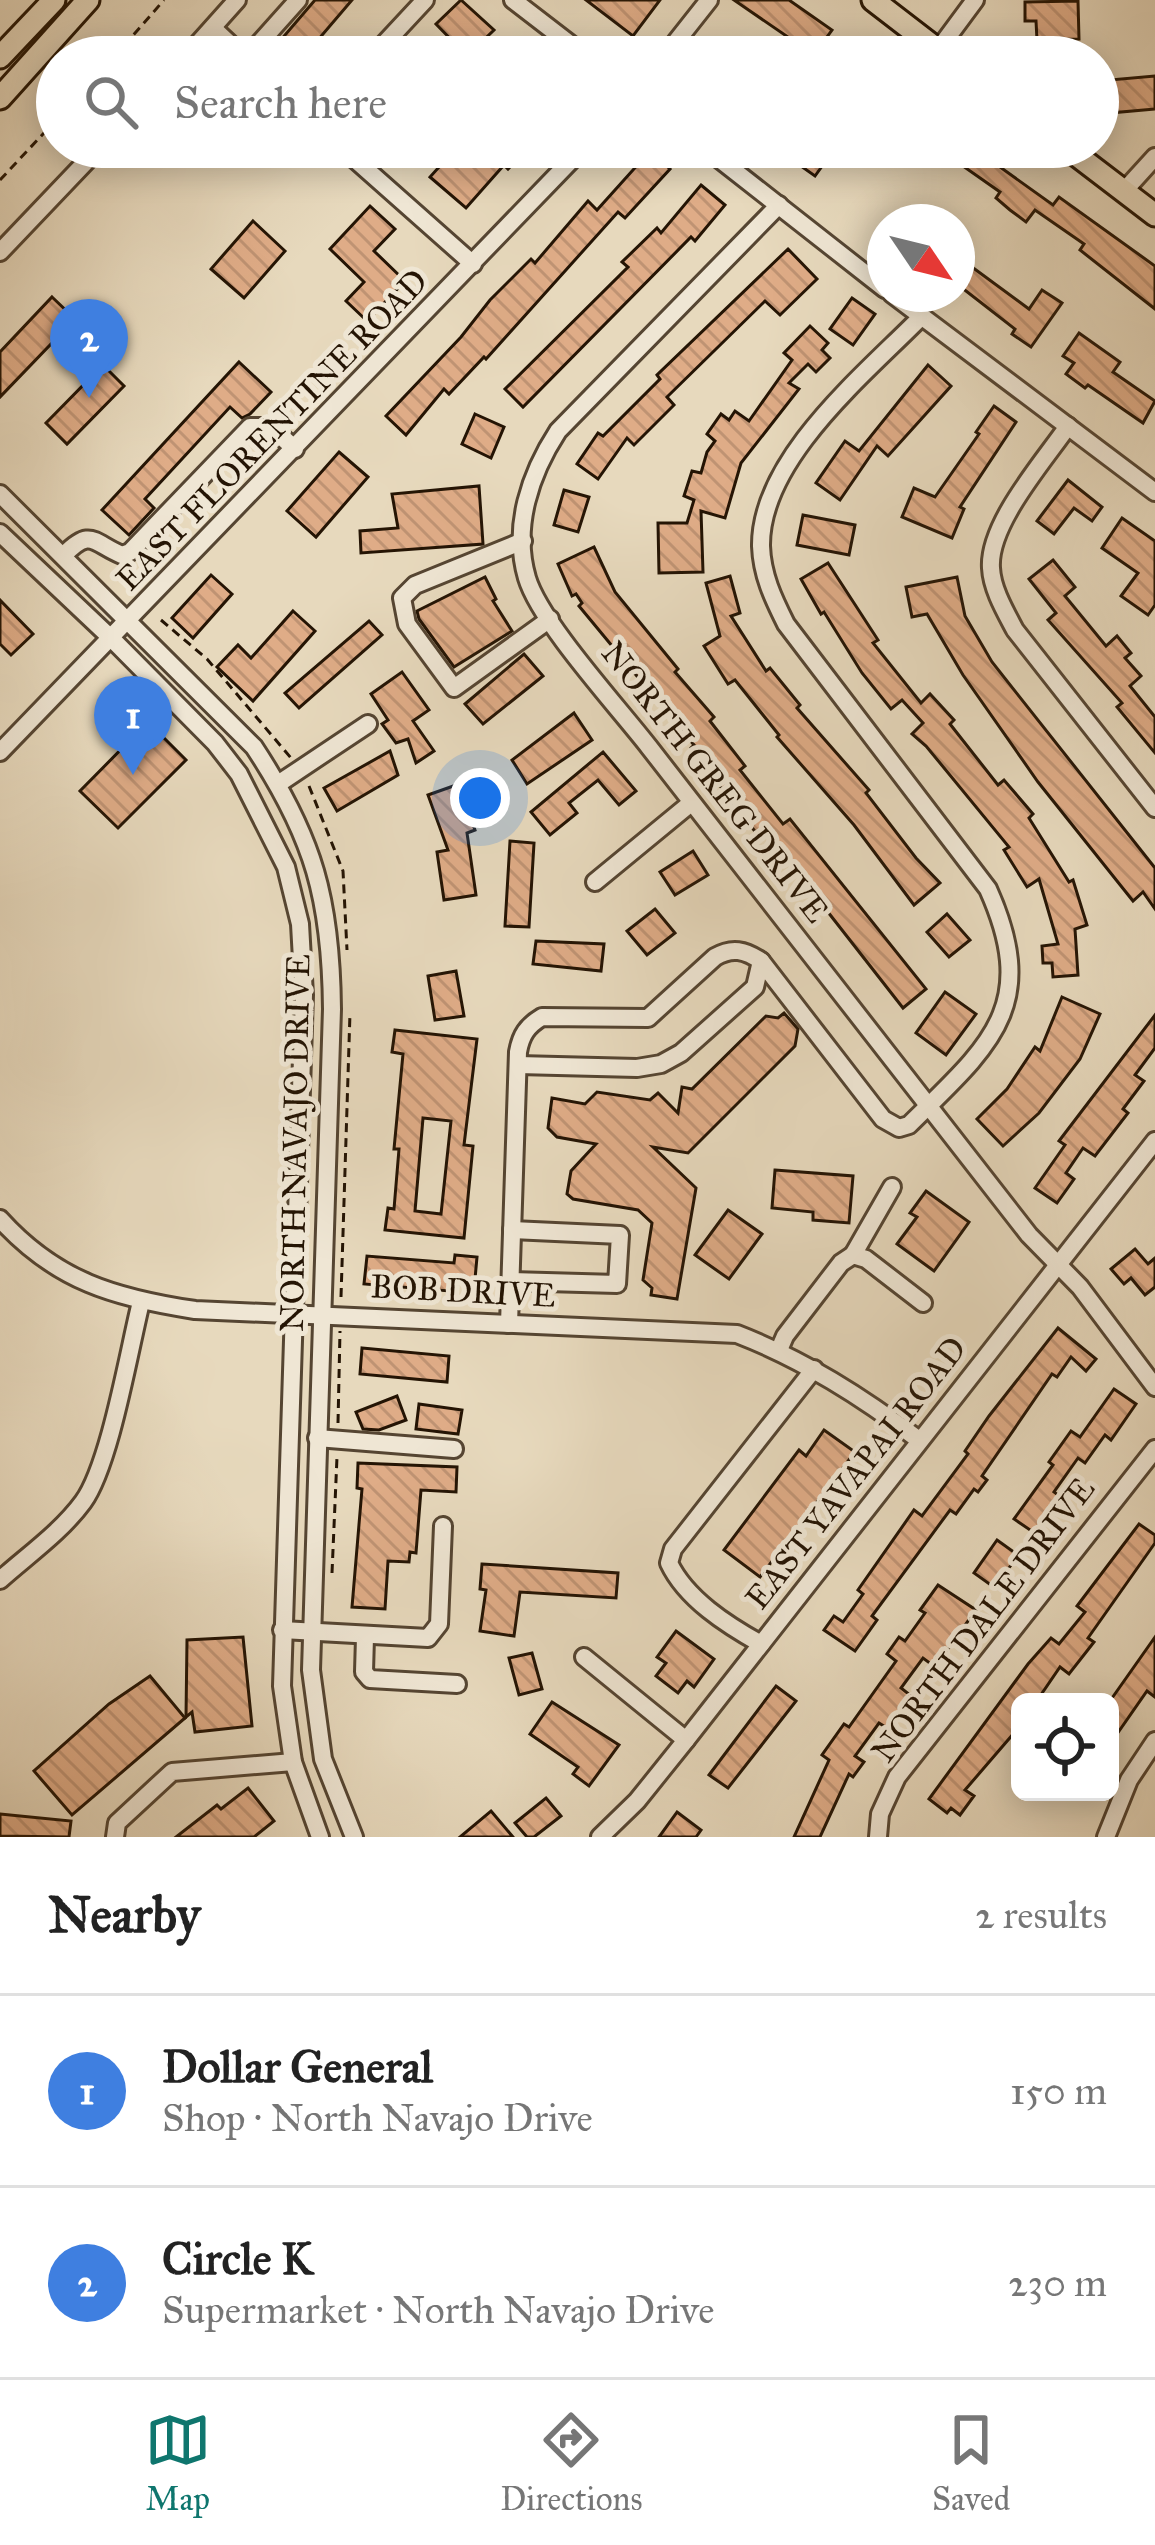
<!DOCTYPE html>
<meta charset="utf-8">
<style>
body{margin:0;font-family:"IM FELL Great Primer",serif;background:#f6f6f6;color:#222}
.controls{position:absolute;right:36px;bottom:36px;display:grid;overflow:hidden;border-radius:18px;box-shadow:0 6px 30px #0003}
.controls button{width:108px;height:108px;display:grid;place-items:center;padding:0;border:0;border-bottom:3px solid #e0e0e0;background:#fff;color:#222;font:60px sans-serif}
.compass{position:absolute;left:867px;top:204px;width:108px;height:108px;border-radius:50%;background:#fff;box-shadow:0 6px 30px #0003;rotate:125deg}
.you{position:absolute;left:480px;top:798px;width:42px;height:42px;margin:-30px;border:9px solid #fff;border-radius:50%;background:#1a73e8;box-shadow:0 0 0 18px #1a73e833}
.badge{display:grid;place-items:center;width:78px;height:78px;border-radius:50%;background:#0f766e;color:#fff;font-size:39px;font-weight:700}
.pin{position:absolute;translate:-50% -99px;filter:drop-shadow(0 3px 6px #0008)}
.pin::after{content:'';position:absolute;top:63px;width:42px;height:36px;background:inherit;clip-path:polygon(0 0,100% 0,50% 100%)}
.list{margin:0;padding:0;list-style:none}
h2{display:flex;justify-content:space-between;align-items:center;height:156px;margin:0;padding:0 48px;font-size:51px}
h2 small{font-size:39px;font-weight:400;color:#767676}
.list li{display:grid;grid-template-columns:78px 1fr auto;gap:36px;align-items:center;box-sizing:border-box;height:192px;padding:0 48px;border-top:3px solid #e0e0e0}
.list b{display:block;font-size:45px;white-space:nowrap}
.list p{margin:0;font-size:39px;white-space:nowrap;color:#767676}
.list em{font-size:39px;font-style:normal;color:#767676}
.icon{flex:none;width:66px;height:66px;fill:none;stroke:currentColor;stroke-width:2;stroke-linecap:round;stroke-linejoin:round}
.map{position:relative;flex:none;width:1155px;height:1837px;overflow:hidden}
.search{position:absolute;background:#fff;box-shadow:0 6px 30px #0003;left:36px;right:36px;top:36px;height:132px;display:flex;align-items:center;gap:30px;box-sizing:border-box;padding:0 42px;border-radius:66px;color:#767676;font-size:45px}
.sheet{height:540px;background:#fff}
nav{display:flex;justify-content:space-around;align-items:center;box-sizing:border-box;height:168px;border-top:3px solid #e0e0e0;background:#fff;font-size:33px;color:#767676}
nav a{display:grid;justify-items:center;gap:6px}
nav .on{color:#0f766e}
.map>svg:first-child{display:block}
</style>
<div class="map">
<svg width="1155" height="1837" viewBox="0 0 1155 1837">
<defs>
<pattern id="building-back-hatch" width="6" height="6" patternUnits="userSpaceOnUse" patternTransform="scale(3)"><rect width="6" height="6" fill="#dfac87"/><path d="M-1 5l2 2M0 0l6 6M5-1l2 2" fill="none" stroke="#bf9373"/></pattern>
</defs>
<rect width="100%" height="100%" fill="#e7d9bd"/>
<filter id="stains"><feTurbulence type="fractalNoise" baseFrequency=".00167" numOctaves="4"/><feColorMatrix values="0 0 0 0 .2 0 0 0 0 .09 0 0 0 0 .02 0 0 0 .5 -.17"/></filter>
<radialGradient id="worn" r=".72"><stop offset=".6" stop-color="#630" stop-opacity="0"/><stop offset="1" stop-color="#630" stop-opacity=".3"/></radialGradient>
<g fill="url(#building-back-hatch)" stroke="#241404" stroke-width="3" fill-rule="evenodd">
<polygon points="315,0 352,0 317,41 327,49 320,57 282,57 273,49"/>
<polygon points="461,0 494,30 467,56 436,24"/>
<polygon points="586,0 660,0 633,36"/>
<polygon points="734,0 789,0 832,30 827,37 854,57 817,57"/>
<polygon points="1078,1 1079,39 1037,40 1036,21 1025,21 1025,2"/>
<polygon points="1155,76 1155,109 1098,114 1098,81"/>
<polygon points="457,147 529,147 508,169 504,165 466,208 430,177"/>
<polygon points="774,147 819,147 830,155 815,176"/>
<polygon points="957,147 981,147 996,158 993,162 1053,205 1059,197 1155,266 1155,309 1080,250 1084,244 1035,210 1026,222 1010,210 996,198 1000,192 950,157"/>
<polygon points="650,151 670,169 625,218 618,212 486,359 484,357 449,394 444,389 406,435 386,416 461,337 490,300 531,259 535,263 588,201 597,210"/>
<polygon points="701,185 725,205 695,241 691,237 523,407 505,389 628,267 622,262 657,228 661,233"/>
<polygon points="370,206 395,229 374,251 405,281 367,321 346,301 364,282 330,249"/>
<polygon points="253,221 285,251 244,298 211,269"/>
<polygon points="788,249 817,279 780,315 765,301 667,397 674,405 634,445 627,438 598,479 577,464 598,433 603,436 660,379 657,375"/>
<polygon points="957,256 1029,309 1042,290 1062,303 1031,347 1012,334 1015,329 957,284"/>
<polygon points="52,297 75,319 0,397 0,352"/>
<polygon points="852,298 875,314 853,345 830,329"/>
<polygon points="810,326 828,343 822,350 830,358 816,372 808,364 789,383 799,389 741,463 725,518 701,511 703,572 659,573 658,523 687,523 694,500 684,496 692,471 701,473 707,452 715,441 707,434 721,414 729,420 735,411 749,421 792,360 784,353"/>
<polygon points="1079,333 1120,362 1113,372 1155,401 1143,423 1088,385 1085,388 1066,374 1074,363 1063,356"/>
<polygon points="239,362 271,392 250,414 242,418 230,407 145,499 154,508 129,535 102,510"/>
<polygon points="103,365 124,386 67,444 46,423"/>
<polygon points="928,365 951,386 888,456 877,446 840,500 816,483 845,441 859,451"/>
<polygon points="994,406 1016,422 960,507 964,509 952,538 902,517 914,488 935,497 979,434 976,432"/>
<polygon points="475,414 504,427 491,458 462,444"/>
<polygon points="339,452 368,477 316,537 287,511"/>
<polygon points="1068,480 1102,507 1092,521 1074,508 1054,534 1037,521"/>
<polygon points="479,486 483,544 361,553 360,531 398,528 392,494"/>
<polygon points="564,490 589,497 578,532 554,525"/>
<polygon points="803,515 855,525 849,555 797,545"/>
<polygon points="1122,518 1155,541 1155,605 1148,615 1121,596 1138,573 1102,548"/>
<polygon points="594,547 615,592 678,669 675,672 714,717 710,721 745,766 740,770 783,824 790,819 926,989 903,1008 763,829 757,834 691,748 694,745 579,606 582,603 576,594 572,596 558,564"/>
<polygon points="1053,560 1075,587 1065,596 1106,646 1117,636 1131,653 1125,658 1141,676 1130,686 1155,717 1155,753 1117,707 1122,703 1048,620 1056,613 1029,579"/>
<polygon points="828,563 878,640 873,643 921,703 930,694 954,720 950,724 998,785 1004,780 1033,814 1029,818 1069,882 1073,880 1087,925 1075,929 1078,975 1053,977 1052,963 1043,963 1042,946 1058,944 1039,879 1027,887 1004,850 1009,847 926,746 912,734 923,723 902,700 891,709 862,673 824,612 821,614 801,579"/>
<polygon points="211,575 232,594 193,638 172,618"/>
<polygon points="730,576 740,613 731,616 766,671 770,668 800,705 797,708 869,790 866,793 916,858 940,883 914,905 854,825 777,737 779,735 735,680 728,684 704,646 720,636 706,583"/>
<polygon points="485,577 496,599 493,601 512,631 454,667 419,619 417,611"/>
<polygon points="957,577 965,616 992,662 1155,868 1155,909 1143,892 1133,901 1038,782 963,675 927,614 912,617 906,587"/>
<polygon points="0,600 33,634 11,655 0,644"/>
<polygon points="293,611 315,631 253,701 217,667 238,645 251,658"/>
<polygon points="369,621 382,635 299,708 285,693"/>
<polygon points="524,654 543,676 483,724 465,704"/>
<polygon points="402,672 429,710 413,721 434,751 416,763 408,739 396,743 382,724 388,720 371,694"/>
<polygon points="574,713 592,740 527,784 512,760"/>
<polygon points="148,722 186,760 118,828 80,791"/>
<polygon points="390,751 398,775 337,811 324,788"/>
<polygon points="603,752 636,791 619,805 598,780 569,803 577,813 550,835 531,812"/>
<polygon points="459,784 475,830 467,833 476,895 444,900 437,852 448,850 428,795"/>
<polygon points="510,841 534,843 529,927 505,926"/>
<polygon points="693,851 708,875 675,895 660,872"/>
<polygon points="655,909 675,933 647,955 627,931"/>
<polygon points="947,914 970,940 949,957 927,932"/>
<polygon points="536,941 604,944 601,971 533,964"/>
<polygon points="456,971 464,1016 435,1020 428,976"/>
<polygon points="945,992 976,1014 946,1055 916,1033"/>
<polygon points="1062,997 1100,1014 1080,1059 1039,1113 1003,1146 977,1119 1007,1089 1035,1047 1040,1051"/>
<polygon points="784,1013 798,1029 795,1046 688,1153 653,1147 696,1188 677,1299 651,1295 652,1288 643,1280 652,1223 638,1210 573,1199 567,1194 571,1171 596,1144 557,1137 548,1128 552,1098 585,1104 597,1092 650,1100 658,1093 678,1113 682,1087 692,1089 766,1016 778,1018"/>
<polygon points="1155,1015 1155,1048 1135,1075 1144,1081 1123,1109 1128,1113 1095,1156 1083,1148 1066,1173 1074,1179 1057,1203 1035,1188 1065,1145 1059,1141"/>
<path d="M 395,1030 L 477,1039 L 464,1145 L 473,1146 L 464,1238 L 385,1230 L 388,1208 L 394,1209 L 399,1149 L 394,1149 L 403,1054 L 392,1052 ZM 423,1118 L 451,1121 L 441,1214 L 415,1211 Z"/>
<polygon points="775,1170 853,1176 849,1223 813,1220 813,1212 772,1208"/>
<polygon points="926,1191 969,1222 934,1271 897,1244 917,1217 910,1213"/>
<polygon points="728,1210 762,1234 729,1279 695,1255"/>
<polygon points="1135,1249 1148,1264 1155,1258 1155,1287 1145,1295 1131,1278 1124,1284 1111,1269"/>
<polygon points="455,1255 477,1257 475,1279 450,1277 449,1291 364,1284 367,1256 454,1263"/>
<polygon points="1058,1328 1096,1359 1086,1371 1071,1357 1057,1377 1052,1374 982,1476 987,1480 978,1492 974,1489 956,1514 950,1510 872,1616 877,1620 855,1651 824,1630 834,1616 843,1622 863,1594 858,1590 914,1510 922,1516 968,1454 965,1451 989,1416"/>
<polygon points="362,1348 449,1356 447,1382 360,1374"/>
<polygon points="1114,1389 1136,1404 1111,1440 1105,1435 1085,1463 1078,1458 1054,1492 1062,1498 1036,1534 1014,1519 1053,1465 1049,1462 1071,1431 1080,1437"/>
<polygon points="397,1396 406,1420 379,1430 363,1429 356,1412"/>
<polygon points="419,1404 462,1410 458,1434 416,1429"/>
<polygon points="824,1430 855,1452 760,1577 724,1550 799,1450 806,1456"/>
<polygon points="358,1463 457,1467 456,1492 421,1490 416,1553 410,1552 409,1562 388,1561 385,1609 352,1607 362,1489 357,1488"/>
<polygon points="1139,1524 1155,1535 1155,1543 1088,1638 1094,1642 1069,1674 1060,1667 1036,1702 1020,1702 1020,1726 965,1790 974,1796 960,1815 951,1808 947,1813 929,1799 1028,1664 1051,1638 1059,1644 1085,1612 1077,1606"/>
<polygon points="997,1540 1018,1555 995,1588 974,1573"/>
<polygon points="482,1564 618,1573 616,1598 520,1592 514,1636 480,1631 486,1590 480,1589"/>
<polygon points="938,1585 976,1610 935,1667 923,1658 901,1688 910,1695 887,1728 879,1723 855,1756 864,1762 853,1777 849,1774 820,1837 794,1837 829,1760 822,1755 844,1724 849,1727 896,1661 887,1654 899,1637 905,1641 925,1613 920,1610"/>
<polygon points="676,1631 714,1659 694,1687 687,1681 678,1693 656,1676 666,1663 657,1657"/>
<polygon points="243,1637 252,1726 195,1732 192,1712 186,1717 187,1640"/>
<polygon points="1155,1637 1155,1697 1147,1691 1110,1744 1110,1701"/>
<polygon points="532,1653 542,1689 519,1695 509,1658"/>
<polygon points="150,1676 185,1718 72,1815 34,1771 109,1704"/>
<polygon points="776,1686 796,1701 728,1788 709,1775"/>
<polygon points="552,1702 619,1745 589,1786 573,1774 578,1767 530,1734"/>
<polygon points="248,1788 274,1821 254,1837 176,1837 217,1805 221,1809"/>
<polygon points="546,1798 561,1816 534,1837 527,1837 515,1823"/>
<polygon points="491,1811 513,1837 460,1837"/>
<polygon points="677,1812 701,1830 696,1837 659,1837"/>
<polygon points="0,1814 71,1821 69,1837 0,1836"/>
</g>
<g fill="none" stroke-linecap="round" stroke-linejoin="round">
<g stroke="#554532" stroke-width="22">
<g id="minor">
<polyline points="513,0 587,57"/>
<polyline points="213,28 244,57"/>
<polyline points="938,50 975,0"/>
<polyline points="186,57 237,0"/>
<polyline points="247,57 298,0"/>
<polyline points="372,57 425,0"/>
<polyline points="664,57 709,0"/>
<polyline points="341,147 473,264"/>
<polyline points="704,147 885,289"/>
<polyline points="1124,191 1155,157"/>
<path d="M 779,205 L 558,431 C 530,474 512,527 527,578 C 540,622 618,707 649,747 C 775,910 903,1072 1029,1235 L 1080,1287 L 1155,1387"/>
<polyline points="0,252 100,147"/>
<polyline points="892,294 1155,492"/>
<path d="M 1068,426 C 1044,461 988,524 991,568 C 992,589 1005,611 1015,630 L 1155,808"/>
<path d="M 0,494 L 254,747 C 314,838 331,900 332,1009 L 311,1670 L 323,1759 L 354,1837"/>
<polyline points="0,533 112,639 215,743 239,774 286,867 300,924 304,995 282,1686 293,1762 320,1837"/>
<polyline points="523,541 415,585 402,598 407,624 454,688 550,619"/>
<path d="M 64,555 C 91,527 93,543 122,555 L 130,552 L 250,427 L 271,427 L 295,449"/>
<polyline points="0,752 584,147"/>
<polyline points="278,784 368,724"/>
<polyline points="595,882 691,803"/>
<polyline points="518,1065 637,1068 661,1064 681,1053 755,987 761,961"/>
<path d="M 0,1219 C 56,1281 115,1298 195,1310 L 737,1334 C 804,1360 862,1397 919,1440"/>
<polyline points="853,1255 892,1187"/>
<polyline points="511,1281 617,1284 620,1235 512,1230"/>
<path d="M 509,1324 L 518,1052 C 521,1035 527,1026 542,1017 L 648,1018 L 715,957 C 732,947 745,950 761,961 L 883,1119 L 899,1128 L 909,1125 C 989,1046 1041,1007 988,889 L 786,624 C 773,598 762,575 761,546 C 760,459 865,374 921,317"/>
<polyline points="779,1350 785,1336 841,1263 853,1255 866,1259 923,1303"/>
<polyline points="317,1438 454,1449"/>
<path d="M 0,1580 C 28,1555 61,1532 83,1502 C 110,1465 129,1350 141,1302"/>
<polyline points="282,1630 428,1638 439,1624 443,1526"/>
<polyline points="365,1637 364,1672 370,1679 457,1684"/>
<path d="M 761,1644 C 727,1625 686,1599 669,1563 L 673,1549 L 814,1369"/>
<polyline points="584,1657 686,1740"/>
<polyline points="115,1837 117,1823 172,1772 293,1762"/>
<polyline points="600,1837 637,1801 686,1740 1155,1141"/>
<polyline points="878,1837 880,1814 897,1777 1155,1449"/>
<polyline points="1106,1837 1129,1780 1155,1741"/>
</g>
</g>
<g stroke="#241404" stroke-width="27">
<g id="major">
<polyline points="873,0 947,57"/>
<polyline points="0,57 54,0"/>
<polyline points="0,98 88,0"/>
<polyline points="1066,147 1155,215"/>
</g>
</g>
<g stroke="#241404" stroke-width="3" stroke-dasharray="9 6" stroke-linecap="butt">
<polyline points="114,57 164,0"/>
<polyline points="0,180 57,119"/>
<polyline points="161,620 207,659 291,758"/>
<polyline points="309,786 343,871 347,950"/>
<polyline points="341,1297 350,1013"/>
<polyline points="338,1423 340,1331"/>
<polyline points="332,1573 337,1457"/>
</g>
<use href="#minor" stroke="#efe6d4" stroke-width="16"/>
<use href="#major" stroke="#e7d9bd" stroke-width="21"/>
</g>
<g text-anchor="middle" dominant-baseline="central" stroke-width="10" stroke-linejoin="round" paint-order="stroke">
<g font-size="33" fill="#241404" stroke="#efe6d4">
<text transform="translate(272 430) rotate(-46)">EAST FLORENTINE ROAD</text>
<text transform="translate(715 782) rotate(52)">NORTH GREG DRIVE</text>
<text transform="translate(295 1143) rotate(-89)">NORTH NAVAJO DRIVE</text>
<text transform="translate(463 1291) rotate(3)">BOB DRIVE</text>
<text transform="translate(856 1473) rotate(-52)">EAST YAVAPAI ROAD</text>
<text transform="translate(983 1620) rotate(-53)">NORTH DALE DRIVE</text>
</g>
</g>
<rect width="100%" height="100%" filter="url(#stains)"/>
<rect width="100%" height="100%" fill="url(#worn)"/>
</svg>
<div class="controls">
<button><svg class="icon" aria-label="locate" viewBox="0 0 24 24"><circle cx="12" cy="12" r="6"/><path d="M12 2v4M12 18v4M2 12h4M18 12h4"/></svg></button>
</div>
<svg class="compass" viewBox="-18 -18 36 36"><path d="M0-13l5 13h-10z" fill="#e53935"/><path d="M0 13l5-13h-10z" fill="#767676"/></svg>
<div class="you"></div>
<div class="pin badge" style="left:133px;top:775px;background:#3f7fe0">1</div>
<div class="pin badge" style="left:89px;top:398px;background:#3f7fe0">2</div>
<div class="search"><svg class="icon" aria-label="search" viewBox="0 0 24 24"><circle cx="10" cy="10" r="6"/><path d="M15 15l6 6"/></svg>Search here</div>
</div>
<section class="sheet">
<h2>Nearby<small>2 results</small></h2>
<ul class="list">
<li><span class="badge" style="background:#3f7fe0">1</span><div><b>Dollar General</b><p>Shop · North Navajo Drive</p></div><em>150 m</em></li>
<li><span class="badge" style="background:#3f7fe0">2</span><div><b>Circle K</b><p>Supermarket · North Navajo Drive</p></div><em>230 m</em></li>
</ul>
</section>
<nav>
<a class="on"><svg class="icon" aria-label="map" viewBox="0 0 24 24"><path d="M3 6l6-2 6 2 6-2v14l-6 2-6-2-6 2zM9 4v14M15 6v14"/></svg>Map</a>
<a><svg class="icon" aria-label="directions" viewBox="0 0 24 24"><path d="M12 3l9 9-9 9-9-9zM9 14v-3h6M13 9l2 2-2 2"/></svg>Directions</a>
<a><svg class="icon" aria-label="saved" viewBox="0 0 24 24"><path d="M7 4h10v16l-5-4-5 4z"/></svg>Saved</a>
</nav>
